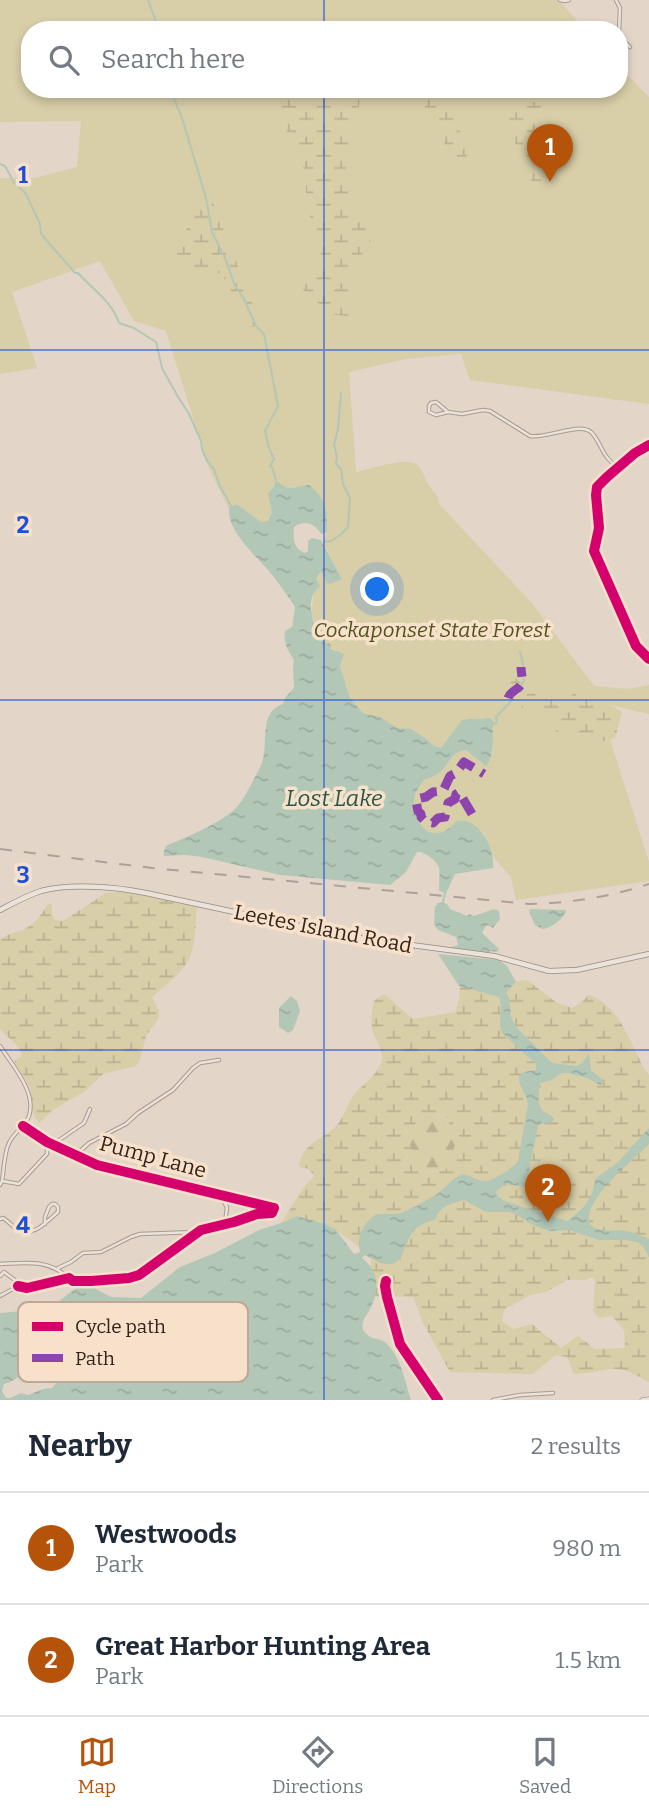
<!DOCTYPE html>
<style>
body{margin:0;font-family:Bitter,serif;background:#f6f6f7;color:#1f2937}
.you{position:absolute;left:378px;top:590px;width:24px;height:24px;margin:-18px;border:5px solid #fff;border-radius:50%;background:#1a73e8;box-shadow:0 0 0 10px #1a73e833}
.badge{display:grid;place-items:center;width:46px;height:46px;border-radius:50%;background:#b45309;color:#fff;font-size:23px;font-weight:700}
.pin{position:absolute;translate:-50% -58px;filter:drop-shadow(0 2px 4px #0008)}
.pin::after{content:'';position:absolute;top:37px;width:24px;height:21px;background:inherit;clip-path:polygon(0 0,100% 0,50% 100%)}
.list{margin:0;padding:0;list-style:none}
h2{display:flex;justify-content:space-between;align-items:center;height:91px;margin:0;padding:0 28px;font-size:30px}
h2 small{font-size:23px;font-weight:400;color:#747a83}
.list li{display:grid;grid-template-columns:46px 1fr auto;gap:21px;align-items:center;box-sizing:border-box;height:112px;padding:0 28px;border-top:2px solid #e0e1e3}
.list b{display:block;font-size:26px;white-space:nowrap}
.list p{margin:0;font-size:23px;white-space:nowrap;color:#747a83}
.list em{font-size:23px;font-style:normal;color:#747a83}
.icon{flex:none;width:38px;height:38px;fill:none;stroke:currentColor;stroke-width:2;stroke-linecap:round;stroke-linejoin:round}
.map{position:relative;flex:none;width:649px;height:1400px;overflow:hidden}
.search{position:absolute;background:#fff;box-shadow:0 4px 10px #0003;left:21px;right:21px;top:21px;height:77px;display:flex;align-items:center;gap:18px;box-sizing:border-box;padding:0 24px;border-radius:28px;color:#747a83;font-size:26px}
.sheet{height:315px;background:#fff}
nav{display:flex;justify-content:space-around;align-items:center;box-sizing:border-box;height:98px;border-top:2px solid #e0e1e3;background:#fff;font-size:19px;color:#747a83}
nav a{display:grid;justify-items:center;gap:4px}
nav .on{color:#b45309}
.map>svg:first-child{display:block}
</style>
<div class="map">
<svg width="649" height="1400" viewBox="0 0 649 1400">
<defs>
<pattern id="forest-firs" width="22" height="20" patternUnits="userSpaceOnUse" patternTransform="scale(1.75)"><rect width="22" height="20" fill="#d8cea8"/><path d="M5 1l3.5 6h-7zM16 11l3.5 6h-7z" fill="#bab190"/></pattern>
<pattern id="wetland-marsh" width="20" height="14" patternUnits="userSpaceOnUse" patternTransform="scale(1.75)"><rect width="20" height="14" fill="#d8cea8"/><path d="M1 5h8M5 5V1M11 12h8M15 12V8" fill="none" stroke="#bab190"/></pattern>
<pattern id="water-ripples" width="26" height="14" patternUnits="userSpaceOnUse" patternTransform="scale(1.75)"><rect width="26" height="14" fill="#b3c7b7"/><path d="M2 4q2-2 4 0t4 0M15 11q2-2 4 0t4 0" fill="none" stroke="#9bab9d"/></pattern>
</defs>
<rect width="100%" height="100%" fill="#e3d5c7"/>
<path fill="#d8cea8" d="M 0,0 L 558,0 L 586,30 L 30,30 L 30,89 L 619,89 L 619,66 L 649,97 L 649,404 L 470,380 L 461,354 L 406,359 L 349,372 L 356,472 C 370,469 407,456 417,465 C 423,470 425,480 429,485 C 433,493 439,494 439,504 L 531,602 L 594,686 L 628,689 L 649,685 L 649,714 L 598,702 L 649,862 L 649,881 L 516,900 L 511,877 L 494,858 L 484,833 L 468,822 L 456,821 C 436,847 412,828 414,800 C 414,793 421,786 424,780 C 430,778 436,776 440,772 C 450,763 451,752 466,749 L 486,765 L 493,753 L 493,721 L 485,718 L 462,721 L 441,748 L 434,746 L 425,738 L 411,730 L 397,728 L 380,717 L 363,713 L 350,698 L 336,651 L 330,649 L 323,640 L 311,613 L 316,579 L 322,570 L 331,584 L 342,579 L 324,544 C 328,529 328,516 323,501 L 295,486 C 286,490 283,487 276,481 L 272,512 L 268,521 L 261,522 L 237,504 L 228,507 L 209,469 L 166,331 L 134,321 L 100,261 L 12,292 L 37,368 L 0,374 L 0,178 L 35,178 L 77,167 L 81,121 L 0,122 Z"/>
<path fill="url(#forest-firs)" d="M 436,1114 L 446,1116 L 448,1124 L 459,1133 C 460,1142 455,1159 450,1167 C 435,1173 411,1175 407,1156 L 412,1152 L 409,1138 L 410,1129 L 424,1115 Z"/>
<g fill="url(#wetland-marsh)" fill-rule="evenodd">
<polygon points="265,89 361,89 359,106 352,124 345,175 354,212 374,225 369,247 349,268 351,317 331,314 301,288 325,266 313,231 306,199 306,175 294,143 264,95"/>
<polygon points="412,89 443,89 448,107 470,151 459,168 437,131 420,97"/>
<path d="M 528,102 L 545,102 C 542,126 539,154 548,177 L 536,186 L 528,177 L 533,166 C 516,155 509,128 503,109 L 523,109 Z"/>
<polygon points="200,195 210,195 261,325 250,327 222,274 182,268 175,259"/>
<polygon points="515,678 537,696 567,700 579,688 622,712 615,738 593,744 555,731 556,717 523,710 520,703 506,687"/>
<path d="M 120,892 L 142,895 L 197,907 C 195,924 196,946 188,961 C 180,975 164,986 152,997 L 159,1011 L 159,1018 L 146,1036 L 140,1060 L 136,1066 L 103,1074 L 85,1091 L 53,1110 L 39,1123 C 29,1111 34,1100 29,1086 C 25,1077 19,1069 14,1061 L 22,1056 C 20,1044 8,1039 0,1029 L 0,939 C 7,934 15,933 23,930 C 34,925 42,914 48,904 L 52,904 L 52,915 L 55,920 L 63,921 L 106,893 Z"/>
<path d="M 527,980 L 557,1003 L 572,1008 L 583,1001 L 588,995 C 617,1002 631,1043 643,1067 L 649,1075 L 649,1382 C 639,1377 627,1369 615,1369 C 602,1369 588,1374 574,1374 L 567,1357 L 556,1355 L 533,1374 L 450,1372 L 423,1323 L 413,1297 L 368,1296 L 371,1259 C 347,1234 330,1226 297,1216 L 281,1223 L 304,1187 L 314,1176 L 309,1169 L 299,1167 C 301,1143 323,1140 337,1125 C 344,1117 347,1105 353,1096 C 361,1085 376,1077 381,1063 C 385,1052 377,1043 373,1033 C 370,1022 372,1011 374,1001 L 384,994 L 413,1019 L 455,1012 L 459,1000 L 460,987 ZM 436,1114 L 446,1116 L 450,1127 L 459,1133 C 460,1142 457,1140 454,1147 C 452,1154 454,1159 450,1167 C 435,1174 411,1175 407,1156 L 412,1152 L 409,1138 L 410,1129 L 424,1115 ZM 592,1277 L 595,1280 L 593,1311 L 598,1318 L 612,1316 L 624,1330 L 625,1348 L 595,1349 L 578,1336 L 561,1348 L 532,1324 L 513,1329 L 502,1321 L 504,1310 L 530,1295 L 546,1292 L 567,1280 L 585,1280 Z"/>
</g>
<g fill="url(#water-ripples)" fill-rule="evenodd">
<path d="M 276,480 C 290,493 292,486 309,485 C 327,499 327,511 327,532 L 321,534 C 315,524 305,519 294,527 C 293,538 293,549 305,553 L 308,551 L 308,541 L 312,538 L 321,540 L 342,579 L 331,584 L 327,583 L 321,571 L 316,579 L 320,586 C 318,589 314,591 313,595 C 306,610 317,633 326,644 L 329,643 L 331,646 L 330,649 L 344,654 L 340,666 L 350,698 L 363,713 L 380,717 L 397,728 L 411,729 L 425,738 L 434,746 L 441,748 L 462,720 L 490,718 L 493,721 C 492,737 496,753 486,766 L 466,750 C 451,752 450,763 440,772 C 436,776 430,778 424,780 C 420,786 414,793 414,800 C 412,827 436,847 456,821 C 460,821 464,820 468,822 C 484,827 495,852 493,868 L 455,874 L 446,893 L 439,891 C 439,886 440,872 439,868 C 437,860 425,852 417,852 L 406,872 L 390,885 L 280,875 L 202,857 L 186,855 L 164,856 L 164,851 L 166,846 C 188,836 220,824 237,807 C 243,801 257,774 261,765 C 270,746 257,712 283,704 L 285,698 L 294,688 L 293,669 L 294,660 C 288,650 283,644 285,631 L 292,627 L 295,607 C 287,595 279,583 269,571 C 254,553 227,532 229,507 L 237,504 L 261,522 L 268,521 L 272,512 L 268,493 L 274,487 Z"/>
<polygon points="442,902 448,905 450,909 467,916 469,914 474,916 494,909 499,911 500,919 493,928 488,925 485,927 482,933 499,949 497,952 490,951 488,953 449,948 458,945 456,937 438,930 434,924 435,907 438,903"/>
<path d="M 530,909 L 566,910 L 566,912 C 563,919 550,929 542,929 L 535,925 L 529,912 Z"/>
<path d="M 438,954 L 499,960 L 507,966 L 516,982 L 506,992 L 509,998 L 511,1017 L 517,1028 L 552,1063 L 576,1066 L 582,1063 L 589,1053 L 591,1070 L 605,1082 L 600,1085 L 587,1078 L 568,1073 L 562,1073 L 552,1080 L 540,1083 C 539,1091 536,1106 544,1112 C 548,1114 551,1115 554,1119 L 551,1123 L 544,1123 L 538,1126 L 529,1170 L 528,1182 L 525,1187 L 505,1184 L 496,1192 L 499,1197 L 504,1201 L 567,1221 C 583,1210 593,1199 595,1179 L 618,1162 L 649,1128 L 649,1144 C 633,1161 581,1200 590,1225 C 602,1234 612,1229 625,1231 C 634,1232 641,1236 649,1239 L 649,1257 L 643,1246 L 637,1242 L 625,1240 L 599,1240 L 569,1230 L 550,1231 L 533,1225 L 515,1214 L 510,1212 L 486,1212 L 464,1200 C 451,1204 440,1205 435,1220 C 426,1222 418,1225 412,1233 C 405,1242 404,1262 391,1264 C 383,1266 373,1259 365,1255 L 362,1258 C 365,1261 368,1263 370,1266 C 380,1277 377,1297 370,1309 C 366,1317 361,1320 363,1330 C 371,1342 378,1336 386,1343 C 401,1357 405,1381 411,1400 L 0,1400 L 0,1313 L 46,1309 L 58,1302 L 77,1287 L 83,1285 L 88,1285 L 111,1297 L 141,1298 L 180,1267 L 215,1253 L 259,1230 L 281,1223 L 297,1216 L 325,1224 L 336,1230 L 354,1254 L 360,1252 C 357,1239 360,1228 371,1218 C 381,1210 392,1217 403,1212 C 414,1208 427,1200 437,1194 C 447,1187 452,1178 463,1174 C 471,1176 478,1181 485,1181 C 493,1181 515,1167 518,1161 L 528,1105 C 527,1093 518,1088 519,1076 L 523,1072 L 536,1070 L 536,1064 L 502,1033 C 497,1021 504,1009 499,997 L 459,986 ZM 38,1362 C 48,1366 55,1370 58,1381 L 52,1388 L 43,1389 L 28,1395 L 21,1393 L 10,1398 L 6,1398 L 2,1391 L 4,1384 C 18,1380 26,1370 38,1362 Z"/>
<polygon points="291,996 297,1001 300,1011 293,1030 288,1033 279,1027 279,1008"/>
</g>
<g fill="none" stroke-linecap="round" stroke-linejoin="round">
<g stroke="#b3c7b7" stroke-width="2">
<polyline points="148,0 159,30"/>
<polyline points="170,89 182,118 206,198 212,232 225,258 235,286 243,297 256,326 264,334 278,406 265,431 269,448 274,459 270,466 272,467 276,480"/>
<path d="M 0,164 L 5,166 L 13,181 L 26,194 L 40,224 L 41,234 L 75,273 L 78,273 C 93,290 111,300 119,323 L 134,328 L 156,342 L 162,368 L 177,395 L 189,414 L 201,441 L 202,449 L 207,461 L 214,469 L 219,484 L 231,506"/>
<polyline points="324,542 331,541 340,535 348,527 350,498 343,484 341,469 336,464 337,457 334,445 338,429 341,393"/>
<polyline points="493,724 497,722 496,717 513,699 513,693 522,691 521,686 524,680 522,675 523,664 520,652"/>
<polyline points="443,902 445,893"/>
</g>
<g stroke="#a89b91" stroke-width="4.5">
<g id="minor">
<polyline points="560,0 565,1 569,0"/>
<polyline points="616,0 620,8 619,32"/>
<polyline points="619,37 630,47"/>
<path d="M 448,412 L 436,402 L 431,403 L 429,406 L 429,412 L 436,415 L 448,412 L 462,414 L 483,410 L 490,411 L 530,436 C 547,439 578,422 591,432 C 597,437 601,449 606,456 C 609,460 613,464 617,468"/>
<polyline points="649,445 635,453 607,477 597,487 596,495 599,528 594,551 636,646 649,659"/>
<path d="M 0,1046 C 12,1065 37,1092 29,1116 C 25,1127 14,1132 9,1143 C 4,1153 4,1169 2,1181 L 0,1185"/>
<polyline points="52,1145 84,1123 90,1109"/>
<polyline points="76,1155 89,1143 126,1124 138,1113 173,1090 193,1068 200,1063 219,1060"/>
<polyline points="2,1181 19,1184 47,1154 47,1142"/>
<polyline points="220,1195 227,1207 225,1223"/>
<path d="M 0,1219 L 3,1218 C 8,1221 12,1226 17,1229 C 34,1238 46,1222 58,1212 L 58,1207 L 55,1204 L 52,1204 L 49,1207 L 45,1217 L 45,1224"/>
<path d="M 0,1264 C 26,1263 48,1259 69,1278"/>
<polyline points="58,1268 71,1262 83,1253 101,1252 131,1237 140,1234 197,1232"/>
<polyline points="0,1276 4,1272 16,1281 18,1286"/>
<polyline points="386,1281 385,1286 387,1297 400,1344 438,1400"/>
<polyline points="18,1286 27,1288 69,1278 73,1281 91,1281 129,1278 139,1275 201,1230 234,1222 257,1214 272,1213 274,1208 97,1165 47,1142 23,1126"/>
<polyline points="0,1296 18,1286"/>
<polyline points="493,1400 520,1395 553,1393"/>
</g>
</g>
<g stroke="#a89b91" stroke-width="5">
<polyline id="tertiary" points="642,1400 649,1399"/>
</g>
<g stroke="#978a81" stroke-width="6">
<path id="secondary" d="M 0,910 C 13,903 26,896 41,891 C 70,883 117,887 146,893 L 351,937 L 494,956 L 549,971 L 577,970 L 649,954"/>
</g>
<use href="#minor" stroke="#ebe2da" stroke-width="2.5"/>
<use href="#tertiary" stroke="#ebe2da" stroke-width="3.5"/>
<use href="#secondary" stroke="#ebe2da" stroke-width="4.5"/>
<path stroke="#aaa19a" stroke-width="2" stroke-dasharray="12 12" stroke-linecap="butt" d="M 0,849 L 152,868 L 529,904 C 570,903 610,897 649,884"/>
<g stroke="#8e44ad" stroke-width="9" stroke-dasharray="18 9" stroke-linecap="butt">
<path d="M 508,698 C 511,690 519,690 522,683 C 523,678 521,673 521,667"/>
<polyline points="472,814 459,792 456,794 455,799 448,803 445,817 438,818 433,823 425,821 421,817 421,814 418,811 416,801 417,799 426,797 433,792 443,791 450,776 456,773 464,762 484,774"/>
</g>
<g stroke="#f8e1ca" stroke-width="15">
<g id="cycleway">
<polyline points="649,445 635,453 607,477 597,487 596,495 599,528 594,551 636,646 649,659"/>
<polyline points="386,1281 385,1286 387,1297 400,1344 438,1400"/>
<polyline points="18,1286 27,1288 69,1278 73,1281 91,1281 129,1278 139,1275 201,1230 234,1222 257,1214 272,1213 274,1208 97,1165 47,1142 23,1126"/>
</g>
</g>
<use href="#cycleway" stroke="#d6006c" stroke-width="10"/>
</g>
<path fill="none" stroke="#1d4ed8" stroke-width="2" stroke-opacity="0.55" d="M 324,0 L 324,30M 324,89 L 324,1400M 0,350 L 649,350M 0,700 L 649,700M 0,1050 L 649,1050"/>
<g text-anchor="middle" dominant-baseline="central" stroke-width="7" stroke-linejoin="round" paint-order="stroke">
<g font-size="21" font-style="italic" fill="#52541f" stroke="#f8e1ca">
<text x="432" y="630">Cockaponset State Forest</text>
</g>
<g font-size="21" fill="#36221a" stroke="#f8e1ca">
<text transform="translate(323 929) rotate(11)">Leetes Island Road</text>
<text transform="translate(153 1157) rotate(15)">Pump Lane</text>
</g>
<g font-size="23" font-style="italic" fill="#28574a" stroke="#f8e1ca">
<text x="334" y="798">Lost Lake</text>
</g>
</g>
<rect x="18" y="1302" width="230" height="80" rx="10" fill="#f8e1ca" stroke="#bea895" stroke-width="2"/>
<rect x="32" y="1322" width="31" height="9" fill="#d6006c"/>
<rect x="32" y="1354" width="31" height="8" fill="#8e44ad"/>
<g font-size="19" fill="#36221a">
<text x="75" y="1333">Cycle path</text>
<text x="75" y="1365">Path</text>
</g>
<g font-size="23" text-anchor="middle" font-weight="bold" fill="#1d4ed8" stroke="#f8e1ca" stroke-width="7" stroke-linejoin="round" paint-order="stroke">
<text x="23" y="183">1</text>
<text x="23" y="533">2</text>
<text x="23" y="883">3</text>
<text x="23" y="1233">4</text>
</g>
</svg>
<div class="you"></div>
<div class="pin badge" style="left:550px;top:182px">1</div>
<div class="pin badge" style="left:548px;top:1222px">2</div>
<div class="search"><svg class="icon" aria-label="search" viewBox="0 0 24 24"><circle cx="10" cy="10" r="6"/><path d="M15 15l6 6"/></svg>Search here</div>
</div>
<section class="sheet">
<h2>Nearby<small>2 results</small></h2>
<ul class="list">
<li><span class="badge">1</span><div><b>Westwoods</b><p>Park</p></div><em>980 m</em></li>
<li><span class="badge">2</span><div><b>Great Harbor Hunting Area</b><p>Park</p></div><em>1.5 km</em></li>
</ul>
</section>
<nav>
<a class="on"><svg class="icon" aria-label="map" viewBox="0 0 24 24"><path d="M3 6l6-2 6 2 6-2v14l-6 2-6-2-6 2zM9 4v14M15 6v14"/></svg>Map</a>
<a><svg class="icon" aria-label="directions" viewBox="0 0 24 24"><path d="M12 3l9 9-9 9-9-9zM9 14v-3h6M13 9l2 2-2 2"/></svg>Directions</a>
<a><svg class="icon" aria-label="saved" viewBox="0 0 24 24"><path d="M7 4h10v16l-5-4-5 4z"/></svg>Saved</a>
</nav>
